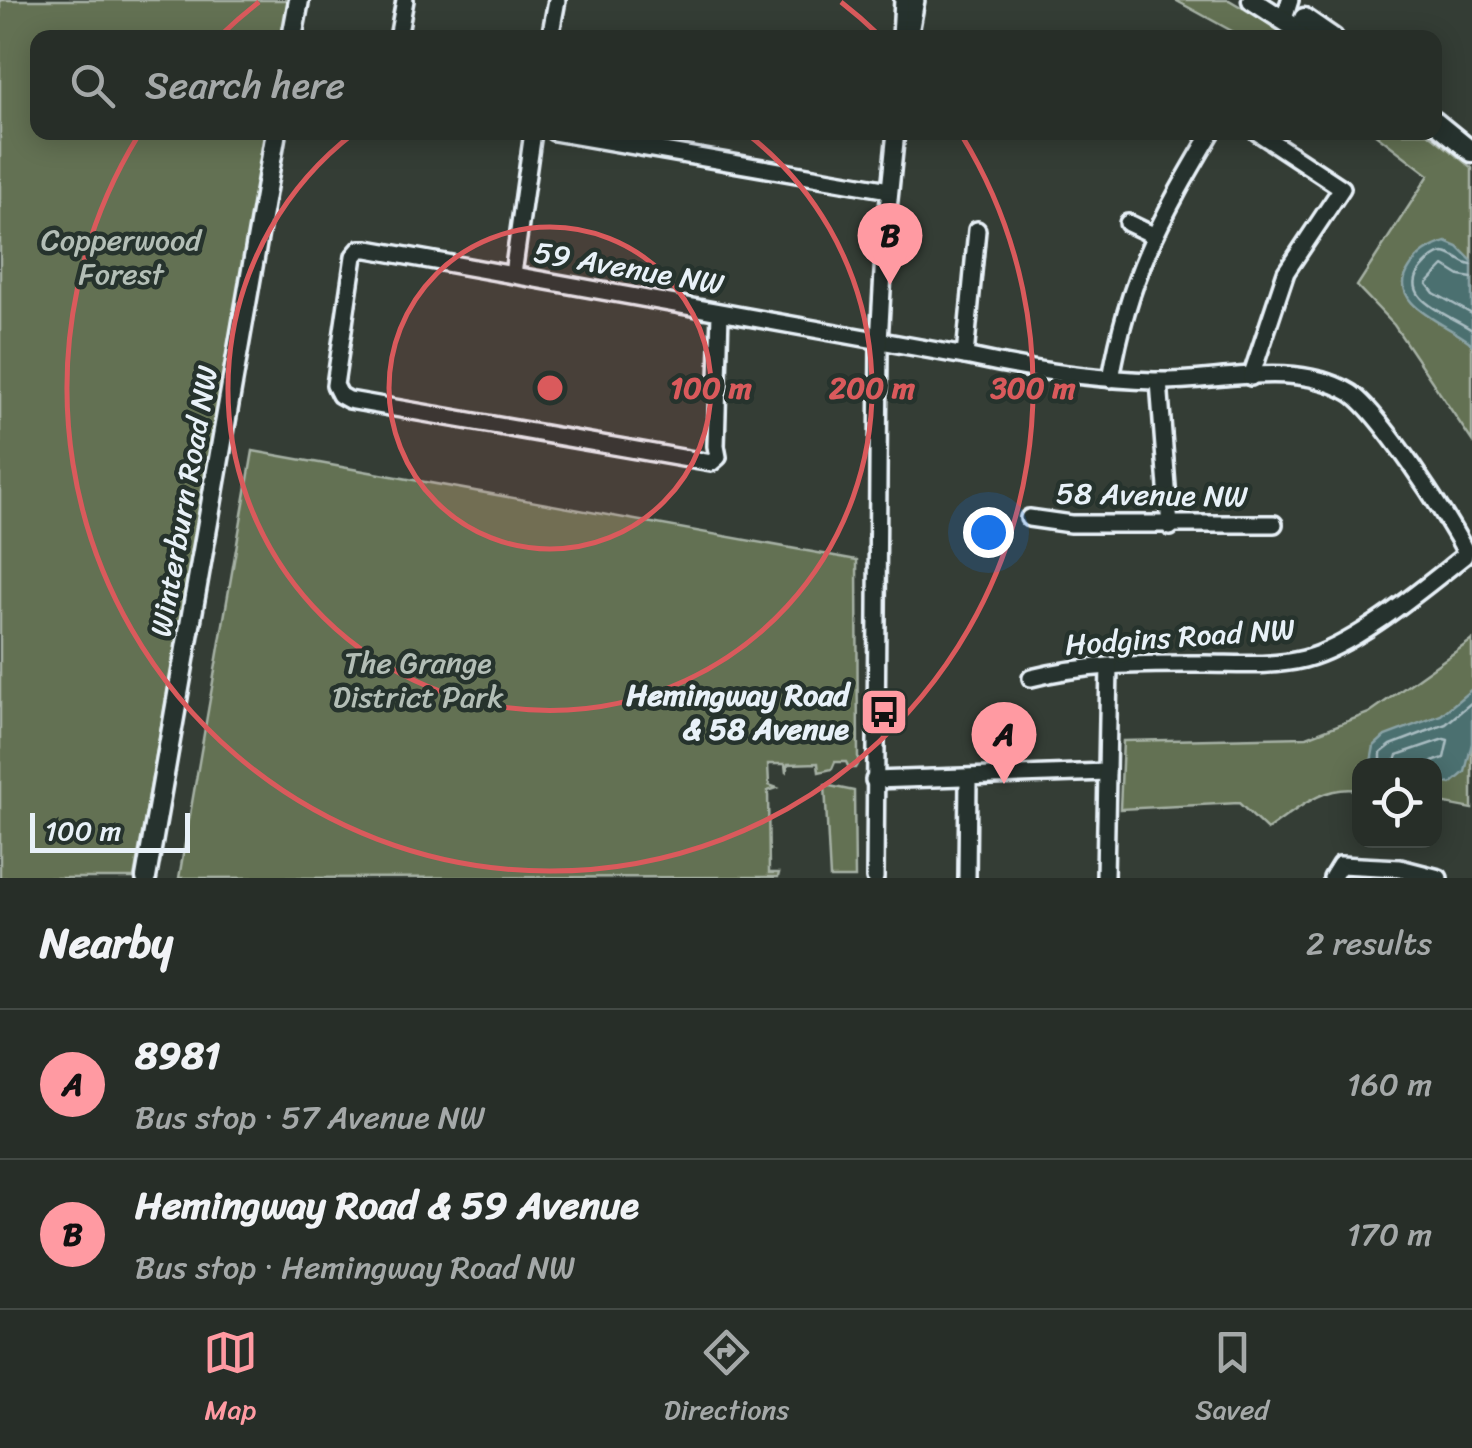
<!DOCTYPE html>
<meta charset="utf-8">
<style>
body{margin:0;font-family:Sriracha,sans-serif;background:#2f3630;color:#f1f3f6}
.controls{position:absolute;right:30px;bottom:30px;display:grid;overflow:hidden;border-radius:20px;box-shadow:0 5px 25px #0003}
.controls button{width:90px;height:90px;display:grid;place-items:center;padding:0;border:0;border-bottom:2px solid #434a45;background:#272e28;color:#f1f3f6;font:50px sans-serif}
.scale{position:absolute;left:30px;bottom:25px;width:160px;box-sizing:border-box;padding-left:10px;border:5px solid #e8f1f8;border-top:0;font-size:28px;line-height:35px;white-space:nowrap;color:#e8f1f8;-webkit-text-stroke:8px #26332d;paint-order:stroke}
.you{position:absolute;left:988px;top:532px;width:35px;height:35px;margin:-25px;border:8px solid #fff;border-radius:50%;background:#1a73e8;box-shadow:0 0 0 15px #1a73e833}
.badge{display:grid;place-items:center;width:65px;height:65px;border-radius:50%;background:#ff9aa2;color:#111;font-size:32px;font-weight:700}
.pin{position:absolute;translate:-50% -82px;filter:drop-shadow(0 2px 5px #0008)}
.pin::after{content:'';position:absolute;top:52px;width:35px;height:30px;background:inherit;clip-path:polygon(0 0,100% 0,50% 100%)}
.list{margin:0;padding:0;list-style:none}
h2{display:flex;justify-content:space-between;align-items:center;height:130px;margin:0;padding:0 40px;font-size:42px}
h2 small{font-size:32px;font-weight:400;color:#a4a8a8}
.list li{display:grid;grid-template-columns:65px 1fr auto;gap:30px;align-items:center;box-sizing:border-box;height:150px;padding:0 40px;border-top:2px solid #434a45}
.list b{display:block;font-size:38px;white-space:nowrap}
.list p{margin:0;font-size:32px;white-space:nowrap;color:#a4a8a8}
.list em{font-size:32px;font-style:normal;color:#a4a8a8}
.icon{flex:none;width:55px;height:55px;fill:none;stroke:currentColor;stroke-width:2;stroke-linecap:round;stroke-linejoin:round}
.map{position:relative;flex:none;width:1472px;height:878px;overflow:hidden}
.search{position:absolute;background:#272e28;box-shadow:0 5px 25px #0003;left:30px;right:30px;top:30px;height:110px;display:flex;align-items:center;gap:25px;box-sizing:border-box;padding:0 35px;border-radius:20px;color:#a4a8a8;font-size:38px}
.sheet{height:430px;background:#272e28}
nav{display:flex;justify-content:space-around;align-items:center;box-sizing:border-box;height:140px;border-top:2px solid #434a45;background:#272e28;font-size:28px;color:#a4a8a8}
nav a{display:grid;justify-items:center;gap:5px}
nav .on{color:#ff9aa2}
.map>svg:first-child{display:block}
</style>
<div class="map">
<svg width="1472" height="878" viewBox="0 0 1472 878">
<rect width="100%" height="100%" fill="#343d35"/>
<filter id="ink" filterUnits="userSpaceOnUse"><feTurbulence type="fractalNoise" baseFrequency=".01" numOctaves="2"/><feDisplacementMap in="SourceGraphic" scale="20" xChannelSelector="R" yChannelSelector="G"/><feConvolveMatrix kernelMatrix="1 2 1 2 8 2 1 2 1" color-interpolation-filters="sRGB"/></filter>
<g filter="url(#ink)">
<g fill="#637152" stroke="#a6b1a5" stroke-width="2.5">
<polygon points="0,0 291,0 284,37 38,38 38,132 268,133 134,878 0,878"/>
<polygon points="1175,0 1229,0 1292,37 1243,37"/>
<polygon points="1374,133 1428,133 1472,168 1472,441 1394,325 1357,286 1429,175"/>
<polygon points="253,451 857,560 858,763 855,768 849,768 846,762 835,762 832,769 819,772 818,763 788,764 786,773 785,764 768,764 769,785 777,788 768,791 769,873 779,873 778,877 179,878"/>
<path d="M 1472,640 L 1472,809 L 1435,802 L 1434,766 L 1360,766 L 1359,790 C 1323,784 1295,811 1267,830 L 1239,803 L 1120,809 L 1123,741 L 1307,737 L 1369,713 Z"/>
<polygon points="825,785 854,791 855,878 830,878"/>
</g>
<g fill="#4b6f70" stroke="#8aa3a6" stroke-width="2.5">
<path d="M 1446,242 L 1458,247 L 1472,261 L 1472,344 C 1452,325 1385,306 1409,269 C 1418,254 1429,247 1446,242 Z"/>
<polygon points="1472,689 1472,743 1465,772 1451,784 1435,781 1434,766 1378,765 1371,762 1374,746 1385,736 1441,715"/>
</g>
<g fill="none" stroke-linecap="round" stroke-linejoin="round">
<g stroke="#a9bdc2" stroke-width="2.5">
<path d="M 1472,265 C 1461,264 1454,253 1443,253 C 1435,254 1429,261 1423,267 C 1395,299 1451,315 1472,330"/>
<polyline points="1472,278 1460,276 1444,266 1427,284 1434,293 1472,314"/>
<polyline points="1381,766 1381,753 1391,745 1446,724 1472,702"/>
<polyline points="1394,766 1397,755 1444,739 1448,740 1444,758 1420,766"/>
</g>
<g stroke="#e8f1f8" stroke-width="22">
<g id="minor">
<polyline points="1284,19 1290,0"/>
<polyline points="398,38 405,0"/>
<polyline points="550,38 557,0"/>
<polyline points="901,38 903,0"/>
<polyline points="909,38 916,0"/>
<polyline points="554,132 889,190"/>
<polyline points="1128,223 1153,235"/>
<polyline points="513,274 533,132"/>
<path d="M 720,313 L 716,446 L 718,457 L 711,463 L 349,400 L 340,395 L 335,385 L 354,256 L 360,249 L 368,249 L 965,356 C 1028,370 1089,379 1154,381 C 1216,383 1292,359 1349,392 C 1376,407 1450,520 1465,551 L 1464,556 C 1422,589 1355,646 1304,659 C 1272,667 1238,664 1205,664 C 1146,664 1088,663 1031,678"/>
<polyline points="965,356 977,230"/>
<polyline points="1251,377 1286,272 1342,188 1257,132"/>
<path d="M 1111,379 C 1128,277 1160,220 1212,132"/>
<polyline points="1159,381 1170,527"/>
<polyline points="1029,518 1071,524 1274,524"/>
<polyline points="874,780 1107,772"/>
<polyline points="875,878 879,342 885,238 896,132"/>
<polyline points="967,878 968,779"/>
<polyline points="1105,878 1109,666"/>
<polyline points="1332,878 1340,865 1400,868 1439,878"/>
</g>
</g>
<g stroke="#e8f1f8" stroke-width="25">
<g id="major">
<polyline points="1252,0 1311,38"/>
<polyline points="1304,18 1333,38"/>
<polyline points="292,38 299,0"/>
<polyline points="1434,121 1472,152"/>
<polyline points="146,878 276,132"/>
</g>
</g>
<use href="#minor" stroke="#26332d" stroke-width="15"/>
<use href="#major" stroke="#26332d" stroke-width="18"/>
</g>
</g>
<circle cx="550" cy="388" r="161" fill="#da5a5c" fill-opacity=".12"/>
<g fill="none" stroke="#da5a5c" stroke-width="5">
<circle cx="550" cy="388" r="161"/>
<path d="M746 133A322 322 0 1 1 354 133"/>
<path d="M221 35A483 483 0 0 1 259 2M841 2A483 483 0 0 1 879 35M962 136A483 483 0 1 1 138 136"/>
</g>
<defs>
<g id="bus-square" transform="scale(2.5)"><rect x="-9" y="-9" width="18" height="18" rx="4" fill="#ff9aa2" stroke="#26332d"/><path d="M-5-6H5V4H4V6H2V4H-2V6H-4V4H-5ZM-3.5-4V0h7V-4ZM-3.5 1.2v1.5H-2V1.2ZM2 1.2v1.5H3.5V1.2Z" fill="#111"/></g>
</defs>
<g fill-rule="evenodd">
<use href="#bus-square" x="884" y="712"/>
</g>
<g text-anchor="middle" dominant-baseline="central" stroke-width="9" stroke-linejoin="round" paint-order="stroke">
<g font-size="30" fill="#b3beb6" stroke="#26332d">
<text x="121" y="240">Copperwood<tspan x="121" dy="34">Forest</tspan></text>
<text x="418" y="663">The Grange<tspan x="418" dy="34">District Park</tspan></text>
</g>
<g font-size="30" fill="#e8f1f8" stroke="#26332d">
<text transform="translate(629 268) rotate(10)">59 Avenue NW</text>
<text transform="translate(1152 495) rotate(1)">58 Avenue NW</text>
<text transform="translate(184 501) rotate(-80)">Winterburn Road NW</text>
<text transform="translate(1180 637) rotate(-4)">Hodgins Road NW</text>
</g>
<g font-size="30" font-weight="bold" fill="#e8f1f8" stroke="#26332d" text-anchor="end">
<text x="849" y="695">Hemingway Road<tspan x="849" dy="34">&amp; 58 Avenue</tspan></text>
</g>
</g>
<circle cx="550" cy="388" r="15" fill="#da5a5c" stroke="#26332d" stroke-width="5"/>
<g font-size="30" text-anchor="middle" font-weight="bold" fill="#da5a5c" stroke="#26332d" stroke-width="9" stroke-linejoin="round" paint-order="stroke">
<text x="711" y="398">100 m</text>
<text x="872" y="398">200 m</text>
<text x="1033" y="398">300 m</text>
</g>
</svg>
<div class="controls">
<button><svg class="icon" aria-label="locate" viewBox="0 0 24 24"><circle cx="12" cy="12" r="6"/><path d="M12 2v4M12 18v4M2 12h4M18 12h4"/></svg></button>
</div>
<div class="scale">100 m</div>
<div class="you"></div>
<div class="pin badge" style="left:1004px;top:784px">A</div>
<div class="pin badge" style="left:890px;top:285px">B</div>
<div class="search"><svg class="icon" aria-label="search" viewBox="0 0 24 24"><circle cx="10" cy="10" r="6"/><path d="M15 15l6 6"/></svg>Search here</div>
</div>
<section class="sheet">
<h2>Nearby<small>2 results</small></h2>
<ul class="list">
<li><span class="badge">A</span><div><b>8981</b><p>Bus stop · 57 Avenue NW</p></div><em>160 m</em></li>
<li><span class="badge">B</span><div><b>Hemingway Road &amp; 59 Avenue</b><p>Bus stop · Hemingway Road NW</p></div><em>170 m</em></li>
</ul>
</section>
<nav>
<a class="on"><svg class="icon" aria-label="map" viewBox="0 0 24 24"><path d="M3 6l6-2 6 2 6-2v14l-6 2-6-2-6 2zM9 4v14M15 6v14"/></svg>Map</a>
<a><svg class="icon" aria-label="directions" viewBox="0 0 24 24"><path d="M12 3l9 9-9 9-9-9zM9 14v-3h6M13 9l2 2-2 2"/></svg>Directions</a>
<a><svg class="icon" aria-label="saved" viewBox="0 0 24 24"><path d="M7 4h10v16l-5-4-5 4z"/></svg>Saved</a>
</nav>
